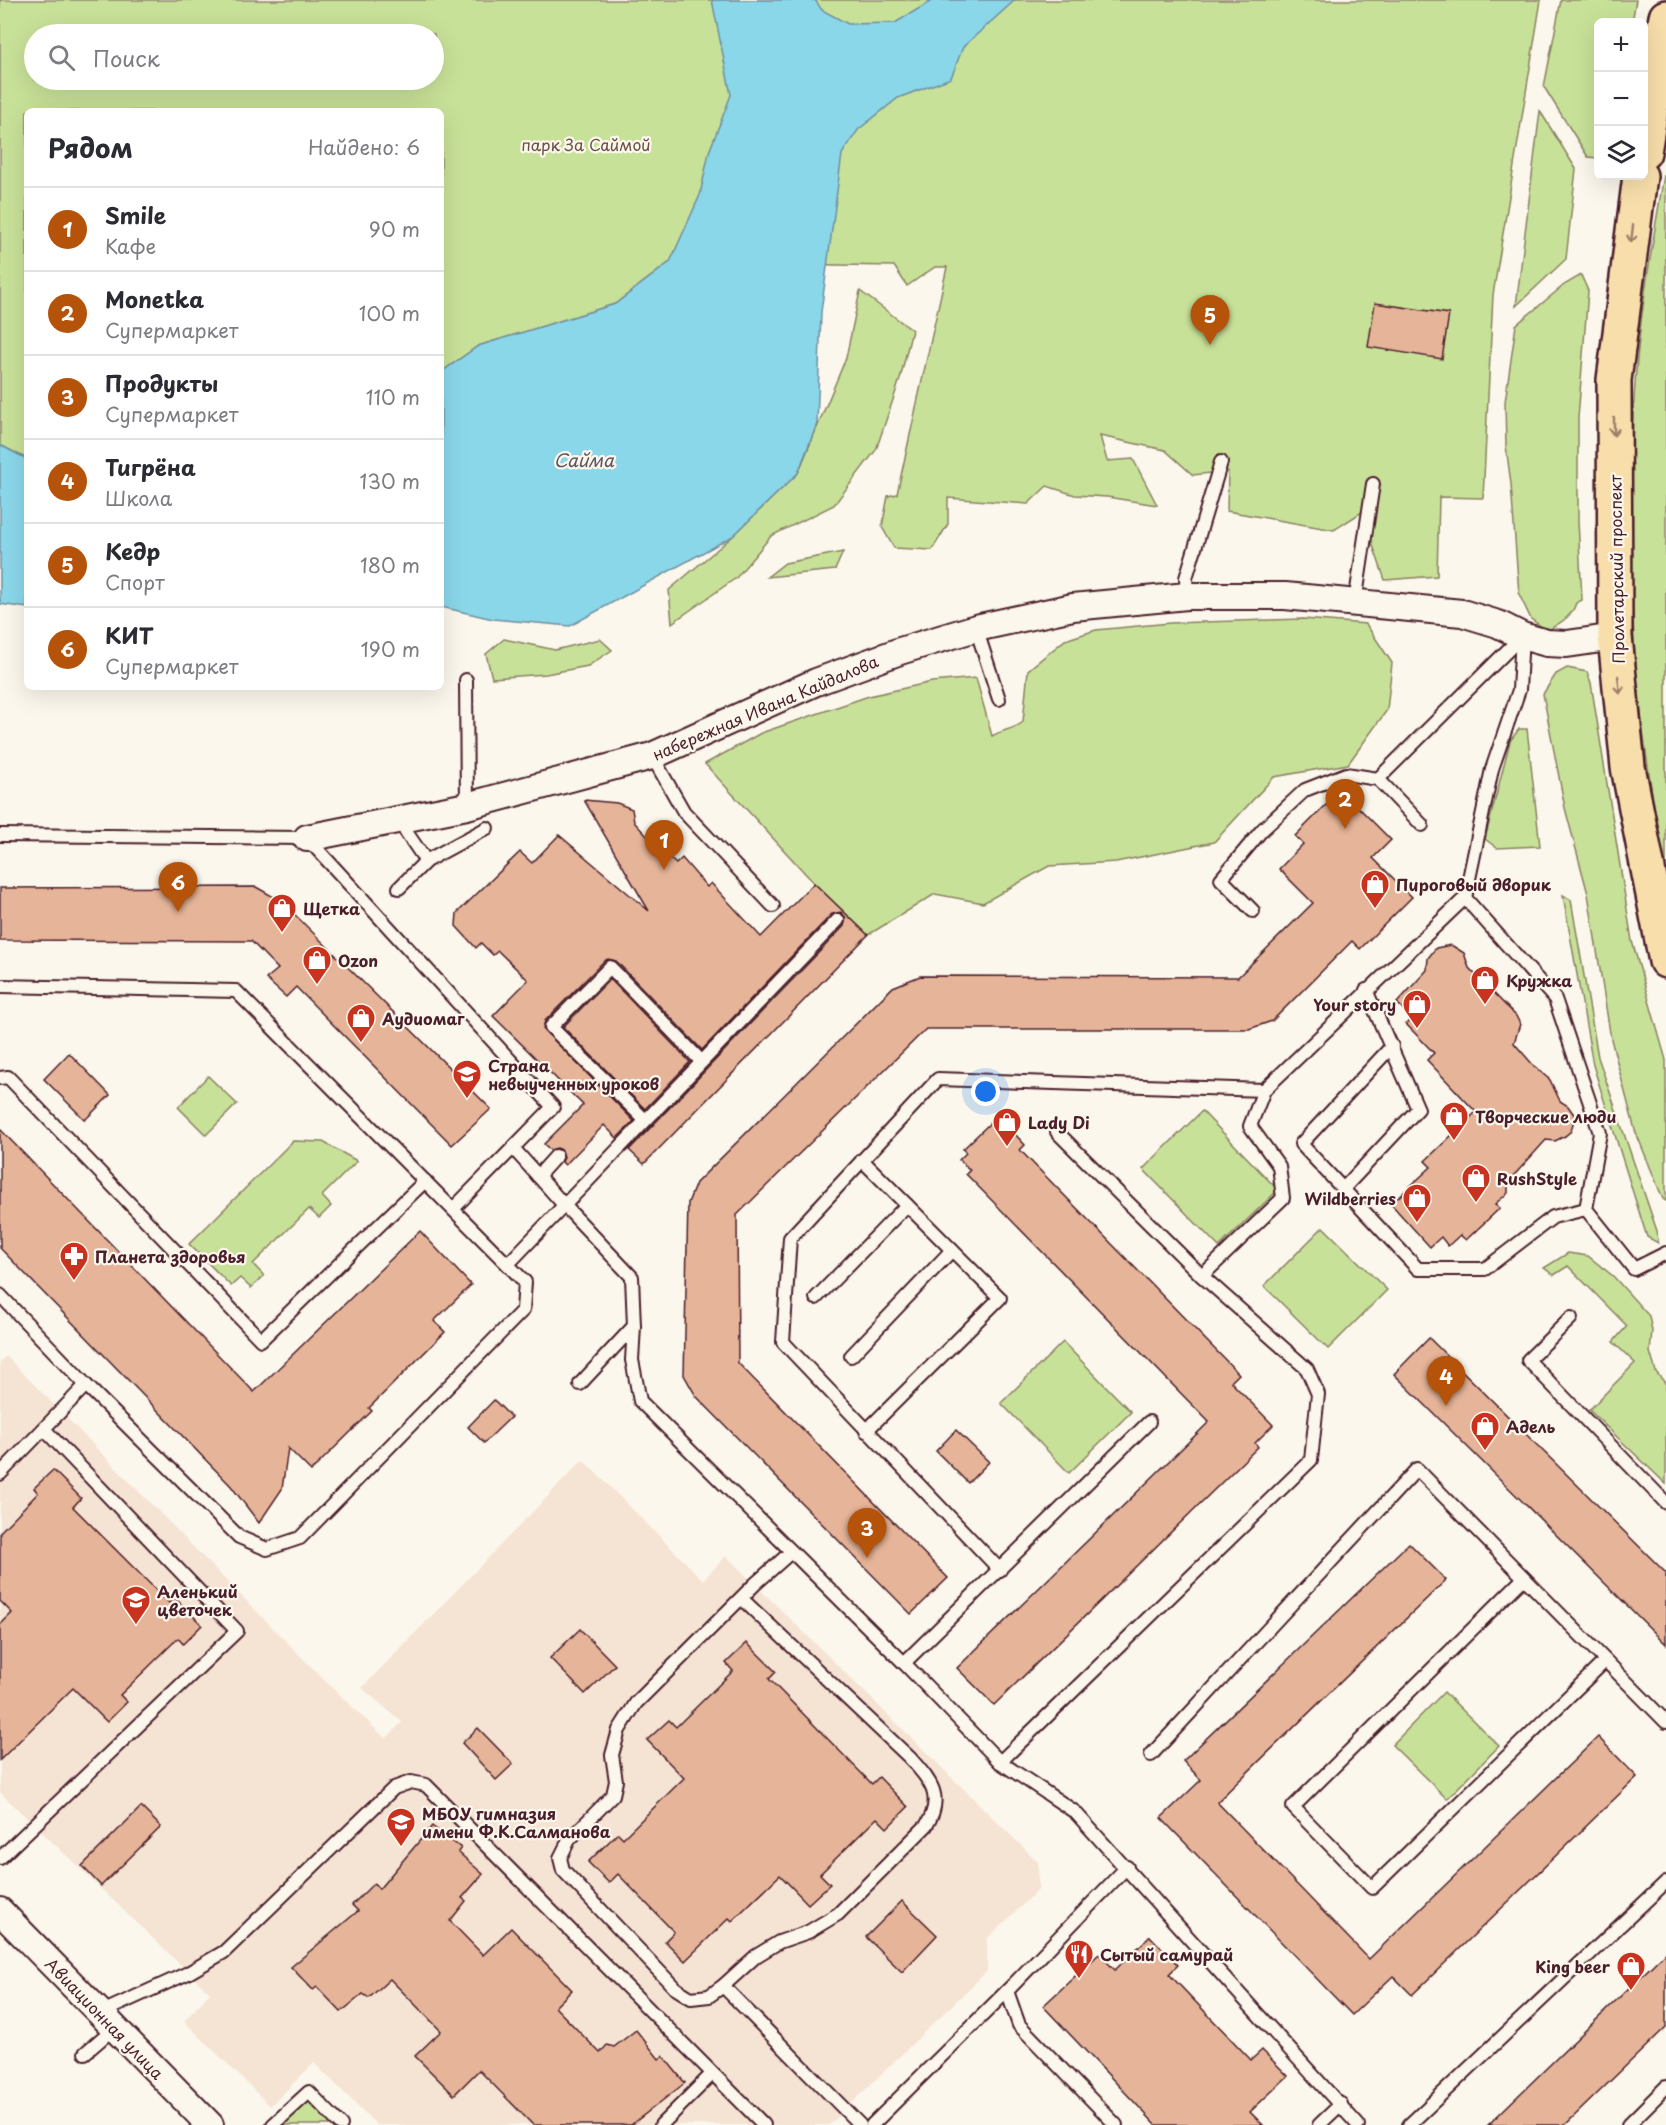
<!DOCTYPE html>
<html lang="ru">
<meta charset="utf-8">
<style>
body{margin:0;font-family:"Playpen Sans",sans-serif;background:#f7f7f7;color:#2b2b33}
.controls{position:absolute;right:18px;top:18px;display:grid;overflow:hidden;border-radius:9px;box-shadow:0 6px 24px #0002}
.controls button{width:54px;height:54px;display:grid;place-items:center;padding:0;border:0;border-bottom:2px solid #e1e1e2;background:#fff;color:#2b2b33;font:30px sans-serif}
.you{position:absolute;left:986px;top:1092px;width:21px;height:21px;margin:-15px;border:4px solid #fff;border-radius:50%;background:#1a73e8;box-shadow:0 0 0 9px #1a73e833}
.badge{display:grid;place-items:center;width:39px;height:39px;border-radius:50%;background:#b45309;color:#fff;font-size:20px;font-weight:700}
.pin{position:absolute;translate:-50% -50px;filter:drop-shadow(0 2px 3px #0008)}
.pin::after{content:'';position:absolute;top:32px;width:21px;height:18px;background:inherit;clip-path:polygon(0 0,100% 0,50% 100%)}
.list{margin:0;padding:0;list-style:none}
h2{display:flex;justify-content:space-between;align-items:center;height:78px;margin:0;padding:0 24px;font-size:26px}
h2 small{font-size:20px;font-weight:400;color:#7c7c81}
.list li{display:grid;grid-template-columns:39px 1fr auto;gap:18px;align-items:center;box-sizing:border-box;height:84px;padding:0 24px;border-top:2px solid #e1e1e2}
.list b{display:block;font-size:22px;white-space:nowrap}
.list p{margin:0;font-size:20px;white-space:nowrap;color:#7c7c81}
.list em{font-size:20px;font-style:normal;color:#7c7c81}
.icon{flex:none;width:33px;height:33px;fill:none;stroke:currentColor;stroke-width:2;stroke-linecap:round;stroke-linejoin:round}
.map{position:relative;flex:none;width:1666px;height:2125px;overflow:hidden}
.search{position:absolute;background:#fff;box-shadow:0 6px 24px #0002;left:24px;top:24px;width:420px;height:66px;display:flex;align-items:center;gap:15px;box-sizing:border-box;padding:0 21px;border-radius:33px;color:#7c7c81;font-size:22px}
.panel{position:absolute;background:#fff;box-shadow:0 6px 24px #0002;left:24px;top:108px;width:420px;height:582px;border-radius:9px}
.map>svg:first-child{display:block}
</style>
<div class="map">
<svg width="1666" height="2125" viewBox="0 0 1666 2125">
<rect width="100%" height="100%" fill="#fbf7ec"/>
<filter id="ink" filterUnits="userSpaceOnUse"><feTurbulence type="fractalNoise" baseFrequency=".0167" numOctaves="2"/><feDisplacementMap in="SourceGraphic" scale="12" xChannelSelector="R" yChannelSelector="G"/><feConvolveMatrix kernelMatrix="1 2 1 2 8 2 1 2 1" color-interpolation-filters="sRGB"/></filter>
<g filter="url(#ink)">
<polygon fill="#f5e3d3" points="6,1356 321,1677 386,1739 402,1722 362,1688 583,1460 703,1580 726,1556 1038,1862 1038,1890 987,1939 987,1971 829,2125 377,2125 314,2063 270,2106 184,2021 210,1993 0,1792 0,1362"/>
<g fill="#c8e198" stroke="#898062" stroke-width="1.5" fill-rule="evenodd">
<path d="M 0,0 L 1541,0 L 1493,295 L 1483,498 L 1439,497 L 1437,576 L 1385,580 L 1368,531 L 1365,510 L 1334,530 L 1227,511 L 1228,471 L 1193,475 L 1165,450 L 1100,436 L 1107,461 L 1133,459 L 1157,505 L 1107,497 L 1075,495 L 1047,486 L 1028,504 L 948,498 L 948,524 L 932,550 L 894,548 L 882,527 L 888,496 L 897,494 L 947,267 L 935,267 L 907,286 L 894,266 L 670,262 L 615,304 L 478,346 L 444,370 L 441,370 L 441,111 L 27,111 L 27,459 L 0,445 ZM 34,34 L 434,34 L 434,80 L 34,80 Z"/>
<polygon points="1561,0 1636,0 1632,22 1598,22 1598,158 1588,157 1544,87"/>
<polygon points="1540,111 1576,169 1566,259 1516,306"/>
<path d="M 1666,163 L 1666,876 L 1662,861 C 1652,788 1638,715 1634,641 C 1630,555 1629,468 1635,383 C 1640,309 1654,236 1666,163 Z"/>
<path d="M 1581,275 L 1588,291 L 1578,418 L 1578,521 L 1582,600 L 1576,603 C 1572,616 1562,622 1550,629 L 1542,627 L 1531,619 L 1519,594 L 1511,484 L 1506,446 L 1505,402 L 1516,325 L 1564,285 Z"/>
<polygon points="860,291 912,330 900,379 876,450 834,505 771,536 736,578 672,623 669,590 733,536 798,473 846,358"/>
<polygon points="843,552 835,570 767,577 785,563"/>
<path d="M 1303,619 L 1366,624 L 1392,663 L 1387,710 L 1348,764 L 1274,777 L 1214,842 L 1116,862 L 1049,866 L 983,903 L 935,894 L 868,935 L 814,883 L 705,764 L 761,733 L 869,696 L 932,682 L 976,678 L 992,736 C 1002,730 1015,729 1023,722 L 1028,670 L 1065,640 L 1096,630 L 1170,623 Z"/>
<polygon points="504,639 555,650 600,639 612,650 588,666 546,674 492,678 486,654"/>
<polygon points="1567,668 1587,672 1591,683 1632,941 1666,1060 1666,1201 1663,1199 1635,1130 1611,1039 1588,894 1565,808 1543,694 1556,674"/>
<polygon points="1519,729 1527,729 1540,846 1497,848 1485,839 1510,741"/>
<polygon points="1563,895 1571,900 1598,1057 1657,1231 1658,1243 1647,1237 1593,1065"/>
<polygon points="208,1076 237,1104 206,1135 178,1107"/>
<polygon points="1202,1111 1278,1190 1219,1247 1143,1169"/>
<polygon points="293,1141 323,1142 357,1161 322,1196 331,1206 319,1218 309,1209 253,1264 264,1276 251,1288 240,1278 231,1286 189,1244"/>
<polygon points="1323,1227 1387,1290 1328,1349 1264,1286"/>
<polygon points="1568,1253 1588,1256 1613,1276 1649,1316 1652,1331 1650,1352 1656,1372 1666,1384 1666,1484 1589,1410 1635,1363 1613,1342 1627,1326 1568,1266 1554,1275 1544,1268"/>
<polygon points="1063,1342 1131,1412 1069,1473 1001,1403"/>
<polygon points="1444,1692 1499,1746 1447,1799 1392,1745"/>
<polygon points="309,2092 341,2125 273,2125"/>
</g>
<g fill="#8ad7e9" stroke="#708d9d" stroke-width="1.5">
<polygon points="712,0 815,0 822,10 848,24 895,23 933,0 1015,0 963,47 951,78 898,98 858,130 842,154 821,312 817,424 798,473 733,536 570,626 493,619 441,607 441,370 444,370 478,346 615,304 670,262 700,195 709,152 731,95"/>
<polygon points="0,445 27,459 27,608 0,604"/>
</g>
<g fill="#e6b498" stroke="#4a1f2b" stroke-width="1.5">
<polygon points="1375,303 1449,314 1442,359 1368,347"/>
<polygon points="1341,790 1391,840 1373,858 1412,897 1360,949 1352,941 1272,1021 1249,1029 926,1029 737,1215 738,1363 948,1578 911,1614 696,1396 684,1375 688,1203 696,1183 893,987 920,976 1238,977 1313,903 1279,869 1303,844 1295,836"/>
<polygon points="584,800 617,803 632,809 634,822 648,837 676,864 682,858 707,887 711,883 761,937 814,883 868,935 644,1164 629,1150 844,926 846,918 841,912 832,914 702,1050 616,961 608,959 604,961 545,1021 543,1029 634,1121 617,1138 604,1125 565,1165 562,1162 564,1157 562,1150 557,1148 550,1150 544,1144 583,1105 493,1016 528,980 498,951 493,955 481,943 476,948 456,926 457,913 520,852 532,863 559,835 649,911"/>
<polygon points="256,887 281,901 491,1109 452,1145 296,987 286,997 266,979 278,969 251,941 0,940 0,888"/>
<polygon points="1451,945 1464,953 1469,968 1516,1016 1520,1024 1514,1043 1534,1066 1550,1080 1560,1101 1568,1106 1575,1116 1571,1131 1565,1136 1555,1141 1546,1140 1508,1182 1508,1193 1495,1204 1500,1208 1466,1240 1460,1235 1448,1246 1441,1237 1430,1247 1391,1204 1431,1167 1425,1161 1476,1112 1427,1060 1434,1053 1406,1024 1412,1018 1397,1003 1427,970 1428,958 1436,948"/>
<polygon points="610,979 690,1062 645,1109 563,1027"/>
<polygon points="69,1053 110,1095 85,1120 44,1079"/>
<polygon points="1002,1120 1025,1145 1020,1150 1239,1374 1231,1382 1273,1425 1255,1443 1258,1447 994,1705 957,1668 1209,1422 966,1174 970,1170 959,1160 966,1153 963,1149 990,1123 995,1127"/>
<polygon points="0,1129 254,1392 420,1231 471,1285 434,1321 445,1332 369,1408 372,1411 311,1471 288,1448 282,1489 259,1523 231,1486 0,1248"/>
<polygon points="1429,1338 1666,1573 1666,1644 1394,1374"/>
<polygon points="494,1400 511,1417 484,1443 468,1427"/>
<polygon points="956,1430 989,1462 968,1483 936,1451"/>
<polygon points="53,1470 81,1498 73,1507 169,1603 174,1597 202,1625 183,1644 178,1638 120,1695 127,1702 107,1722 73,1688 0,1760 0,1625 12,1613 0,1601 0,1532 38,1493 34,1488"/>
<polygon points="1409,1543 1446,1580 1217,1802 1369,1959 1598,1737 1637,1777 1412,1995 1393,1976 1352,2015 1161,1818 1201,1780 1183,1761"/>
<polygon points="580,1629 615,1665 585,1694 550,1658"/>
<polygon points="747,1643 776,1672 769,1679 872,1784 879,1777 908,1807 887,1828 877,1818 820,1874 830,1884 808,1904 780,1875 732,1921 729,1918 685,1961 665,1941 674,1932 618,1874 609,1883 588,1862 618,1833 623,1838 684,1778 647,1740 669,1720 676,1727 733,1671 726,1663"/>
<polygon points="478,1728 513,1764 496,1780 462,1743"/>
<polygon points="141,1807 161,1827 101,1886 82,1866"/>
<polygon points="432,1826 461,1848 458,1852 483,1874 462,1898 466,1901 450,1921 483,1955 511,1928 572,1990 555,2007 600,2053 607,2045 614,2047 636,2030 659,2059 663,2056 685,2083 631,2125 533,2125 479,2070 454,2095 415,2056 441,2031 390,1979 369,1998 363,1994 341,2012 317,1987 313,1990 291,1967 358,1911 352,1905 374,1883 379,1889"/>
<polygon points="902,1901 937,1935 902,1972 866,1937"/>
<polygon points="1150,1936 1178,1965 1169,1974 1251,2060 1262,2050 1288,2076 1250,2112 1263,2125 1156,2125 1043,2006 1099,1954 1115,1970"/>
<polygon points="1666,1952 1666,2027 1565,2125 1488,2125"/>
</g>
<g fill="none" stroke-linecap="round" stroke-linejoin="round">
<g stroke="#4a1f2b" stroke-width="16">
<g id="service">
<polyline points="1187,596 1186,578 1221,462"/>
<polyline points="1355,603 1373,484"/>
<polyline points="976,628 999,699"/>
<polyline points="466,680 467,806"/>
<polyline points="652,756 684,812 773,906"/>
<polyline points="1378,779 1522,636"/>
<polyline points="398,820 426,861"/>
<polyline points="0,835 307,838 553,1107 453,1209"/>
<polyline points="399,888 426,861 487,828"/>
<polyline points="1465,898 1555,999 1600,1133 1586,1209 1634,1269 1666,1253"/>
<polyline points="1253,911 1221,879 1262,830 1305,790 1346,774 1378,779 1422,825"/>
<polyline points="0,986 236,991 525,1282 523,1310 300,1538 267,1549 239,1537 86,1385 0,1295"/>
<polyline points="1366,990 1418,1109 1343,1189 1301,1144 1392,1046"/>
<polyline points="0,1078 8,1077 261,1340 425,1181"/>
<polyline points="645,1120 551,1027 610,967 701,1061"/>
<polyline points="513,1148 564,1205 632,1277 634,1326 632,1360 640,1401 904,1663 1149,1422"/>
<polyline points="862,1160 1000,1298 866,1431"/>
<polyline points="538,1176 556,1156"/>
<polyline points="1343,1189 1418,1269 1485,1269 1553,1217 1586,1209"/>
<polyline points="508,1264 838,920"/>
<polyline points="1202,1276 1283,1198 1279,1166 1250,1126 1264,1090"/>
<polyline points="816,1298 907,1205"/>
<polyline points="1571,1318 1528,1360 1666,1503"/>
<polyline points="851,1356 952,1250"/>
<polyline points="580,1384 634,1326"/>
<polyline points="0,1474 86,1385"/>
<polyline points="1000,1570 783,1342 790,1238 938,1079 1264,1090 1465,898 1492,769 1519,690 1522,636"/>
<polyline points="1524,1578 1293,1807 1372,1888 1605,1661"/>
<path d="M 741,1598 L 910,1758 C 930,1781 945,1796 926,1826 L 838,1914 L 808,1932 L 779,1942 L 756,1956 L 723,1986 L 709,1996 L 691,1998 L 675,1988 L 563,1870 L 560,1858 L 569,1840 L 613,1795 L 616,1781 L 612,1755 L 619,1730 L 636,1703 L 755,1584 L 791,1552"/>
<polyline points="904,1663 1000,1762 1075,1812 1358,2125"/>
<polyline points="1151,1755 1417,1469 1666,1722"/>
<polyline points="1000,1762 1311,1460 1318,1394 1307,1369 1202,1276 1057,1132"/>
<polyline points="0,1858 237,1631 44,1429"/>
<polyline points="723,1986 860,2125"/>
<polyline points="1007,1991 1019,2025 1116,2125"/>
<polyline points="100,2013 188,1973 224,1952 394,1788 411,1782 426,1785 764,2125"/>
<polyline points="85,2053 114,2028"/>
<polyline points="273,2125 309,2092 341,2125"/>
<polyline points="661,2125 712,2074"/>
<polyline points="872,2125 1007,1991 1127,1867"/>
<polyline points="1319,2125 1341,2104"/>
<polyline points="1409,2125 1666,1882"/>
<polyline points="1628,2125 1666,2087"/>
</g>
</g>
<g stroke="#4a1f2b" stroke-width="30">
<g id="minor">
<polyline points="307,838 467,806 652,756 816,682 900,651 976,628 1073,607 1187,596 1285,596 1462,613 1498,624 1522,636 1547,643 1567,644 1615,637"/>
<polyline points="0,1911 210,2125"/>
</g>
</g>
<g stroke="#4a1f2b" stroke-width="38">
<g id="primary">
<polyline points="1644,152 1666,17"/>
<polyline points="1640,176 1614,380 1615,637 1628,767 1666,961"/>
</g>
</g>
<use href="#service" stroke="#fbf7ec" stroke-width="12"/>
<use href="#minor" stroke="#fbf7ec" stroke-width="26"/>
<use href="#primary" stroke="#f8deab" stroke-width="33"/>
</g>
<defs><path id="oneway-shaft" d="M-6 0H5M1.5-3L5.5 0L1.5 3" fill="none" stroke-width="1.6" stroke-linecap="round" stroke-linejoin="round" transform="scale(1.5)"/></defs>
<g stroke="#a17e6b">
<use href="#oneway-shaft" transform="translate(1632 234) rotate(97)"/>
<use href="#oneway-shaft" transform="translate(1614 427) rotate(90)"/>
<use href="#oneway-shaft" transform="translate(1619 685) rotate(84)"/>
</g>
</g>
<defs>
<g id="shop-pin" transform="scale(1.5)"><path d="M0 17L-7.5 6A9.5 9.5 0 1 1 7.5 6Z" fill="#c8321e" stroke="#fbf7ec"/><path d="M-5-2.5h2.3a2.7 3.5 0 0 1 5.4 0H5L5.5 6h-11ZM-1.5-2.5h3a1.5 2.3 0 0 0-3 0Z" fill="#fff"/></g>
<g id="school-pin" transform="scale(1.5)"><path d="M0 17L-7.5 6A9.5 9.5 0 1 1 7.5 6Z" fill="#c8321e" stroke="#fbf7ec"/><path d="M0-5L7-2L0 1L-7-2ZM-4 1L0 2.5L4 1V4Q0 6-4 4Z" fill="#fff"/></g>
<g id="pharmacy-pin" transform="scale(1.5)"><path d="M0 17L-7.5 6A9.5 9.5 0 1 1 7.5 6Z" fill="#c8321e" stroke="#fbf7ec"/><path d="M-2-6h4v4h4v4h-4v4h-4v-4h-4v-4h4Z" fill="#fff"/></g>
<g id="restaurant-pin" transform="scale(1.5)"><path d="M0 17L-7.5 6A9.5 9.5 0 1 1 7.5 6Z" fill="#c8321e" stroke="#fbf7ec"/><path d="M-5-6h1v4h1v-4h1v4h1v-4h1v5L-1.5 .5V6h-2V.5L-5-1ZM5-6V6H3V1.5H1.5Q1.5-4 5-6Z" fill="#fff"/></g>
</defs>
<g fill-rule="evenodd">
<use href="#shop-pin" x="1375" y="884"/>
<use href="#shop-pin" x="282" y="908"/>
<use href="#shop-pin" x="317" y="960"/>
<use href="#shop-pin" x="1485" y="980"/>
<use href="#shop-pin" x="1417" y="1004"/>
<use href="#shop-pin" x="361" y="1018"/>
<use href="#school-pin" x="467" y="1074"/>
<use href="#shop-pin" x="1454" y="1116"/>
<use href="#shop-pin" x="1007" y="1122"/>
<use href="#shop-pin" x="1476" y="1178"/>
<use href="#shop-pin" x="1417" y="1198"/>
<use href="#pharmacy-pin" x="74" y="1256"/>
<use href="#shop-pin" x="1485" y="1426"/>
<use href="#school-pin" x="136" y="1600"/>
<use href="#school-pin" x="401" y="1822"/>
<use href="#restaurant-pin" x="1079" y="1954"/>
<use href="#shop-pin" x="1631" y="1966"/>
</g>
<g text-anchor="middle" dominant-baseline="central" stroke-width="4.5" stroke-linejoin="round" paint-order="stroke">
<g font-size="16" fill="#6a5046" stroke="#fbf7ec">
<text x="586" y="144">парк За Саймой</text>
</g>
<g font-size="16" fill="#4a1f2b" stroke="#fbf7ec">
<text transform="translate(1616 569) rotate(-91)">Пролетарский проспект</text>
<text transform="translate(765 707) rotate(-23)">набережная Ивана Кайдалова</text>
<text transform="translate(105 2018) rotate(46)">Авиационная улица</text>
</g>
<g font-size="16" font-weight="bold" fill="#4a1f2b" stroke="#fbf7ec" text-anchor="start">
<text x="1396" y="884">Пироговый дворик</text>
<text x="303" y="908">Щетка</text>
<text x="338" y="960">Ozon</text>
<text x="1506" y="980">Кружка</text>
<text x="1396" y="1004" text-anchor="end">Your story</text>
<text x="382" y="1018">Аудиомаг</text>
<text x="488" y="1065">Страна<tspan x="488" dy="18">невыученных уроков</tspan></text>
<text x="1475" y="1116">Творческие люди</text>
<text x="1028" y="1122">Lady Di</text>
<text x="1497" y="1178">RushStyle</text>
<text x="1396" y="1198" text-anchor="end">Wildberries</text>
<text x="95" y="1256">Планета здоровья</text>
<text x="1506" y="1426">Адель</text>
<text x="157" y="1591">Аленький<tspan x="157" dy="18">цветочек</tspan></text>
<text x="422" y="1813">МБОУ гимназия<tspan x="422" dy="18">имени Ф.К.Салманова</tspan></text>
<text x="1100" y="1954">Сытый самурай</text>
<text x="1610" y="1966" text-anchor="end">King beer</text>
</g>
<g font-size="18" font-style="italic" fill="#5d5664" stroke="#fbf7ec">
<text x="584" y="459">Сайма</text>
</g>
</g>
</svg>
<div class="controls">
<button>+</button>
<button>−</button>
<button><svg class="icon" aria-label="layers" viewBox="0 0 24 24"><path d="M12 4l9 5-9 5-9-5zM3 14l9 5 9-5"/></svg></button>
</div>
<div class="you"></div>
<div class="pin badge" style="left:664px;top:870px">1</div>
<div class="pin badge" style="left:1345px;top:829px">2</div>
<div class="pin badge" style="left:867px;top:1558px">3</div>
<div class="pin badge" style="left:1446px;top:1406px">4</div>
<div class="pin badge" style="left:1210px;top:345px">5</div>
<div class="pin badge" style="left:178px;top:912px">6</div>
<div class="search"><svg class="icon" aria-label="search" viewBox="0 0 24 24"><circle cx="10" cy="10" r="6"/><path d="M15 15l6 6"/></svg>Поиск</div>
<section class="panel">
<h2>Рядом<small>Найдено: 6</small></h2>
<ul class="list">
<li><span class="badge">1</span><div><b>Smile</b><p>Кафе</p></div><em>90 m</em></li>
<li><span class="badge">2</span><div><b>Monetka</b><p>Супермаркет</p></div><em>100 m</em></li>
<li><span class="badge">3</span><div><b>Продукты</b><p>Супермаркет</p></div><em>110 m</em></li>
<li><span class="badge">4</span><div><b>Тигрёна</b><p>Школа</p></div><em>130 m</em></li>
<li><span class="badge">5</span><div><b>Кедр</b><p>Спорт</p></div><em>180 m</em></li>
<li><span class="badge">6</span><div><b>КИТ</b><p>Супермаркет</p></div><em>190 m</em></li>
</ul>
</section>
</div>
